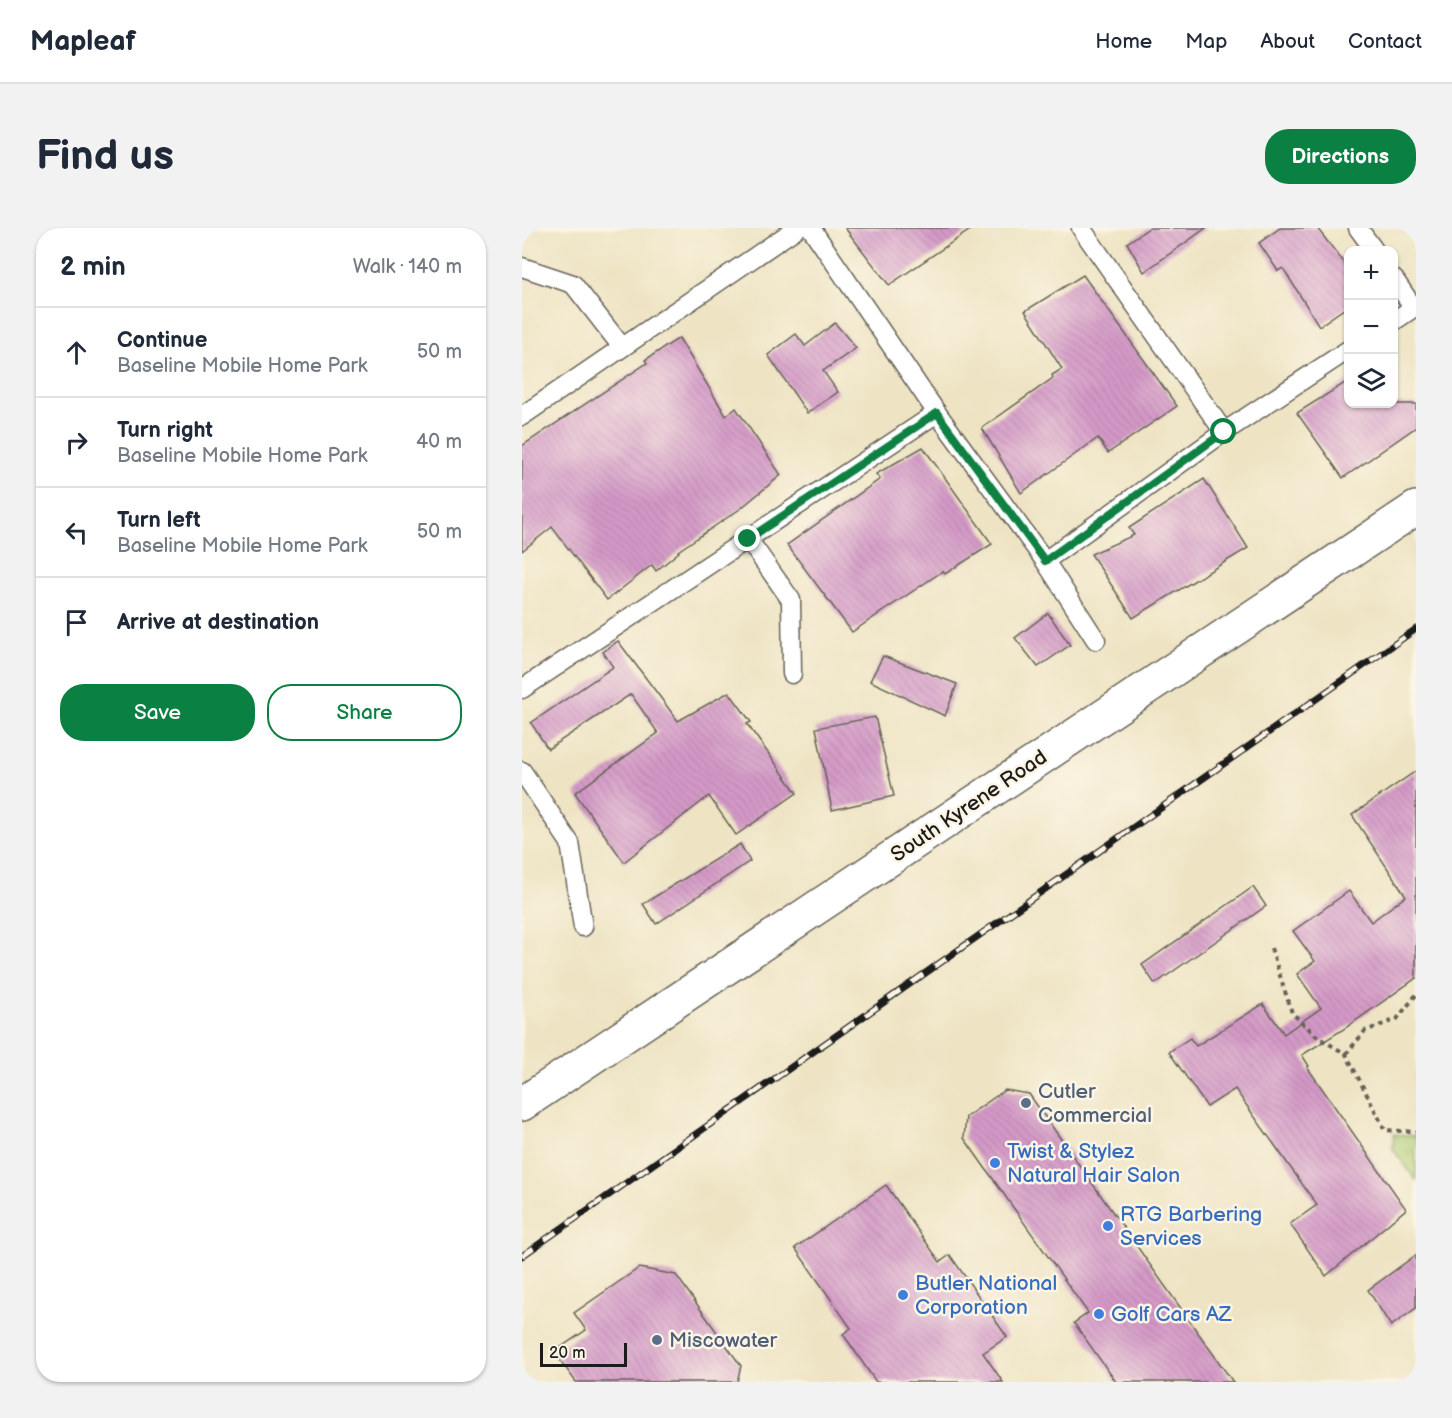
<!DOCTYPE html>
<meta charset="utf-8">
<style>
body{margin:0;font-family:"Balsamiq Sans",sans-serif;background:#f2f2f3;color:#1f2937}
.controls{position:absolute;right:18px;top:18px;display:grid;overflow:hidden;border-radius:12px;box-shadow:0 2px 4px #0004}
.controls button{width:54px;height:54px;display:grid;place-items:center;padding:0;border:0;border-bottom:2px solid #e0e1e3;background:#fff;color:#1f2937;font:30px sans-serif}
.scale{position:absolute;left:18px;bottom:15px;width:87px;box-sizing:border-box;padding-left:6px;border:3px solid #1c1c1c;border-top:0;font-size:16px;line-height:21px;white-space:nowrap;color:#1c1c1c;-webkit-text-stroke:4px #fcf5e5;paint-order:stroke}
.stop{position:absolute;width:18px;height:18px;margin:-14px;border:4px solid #0b8043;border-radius:50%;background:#fff}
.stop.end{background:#0b8043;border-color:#fff;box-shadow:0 2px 6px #0008}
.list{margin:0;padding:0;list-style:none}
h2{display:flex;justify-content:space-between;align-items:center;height:78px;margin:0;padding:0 24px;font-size:26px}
h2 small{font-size:20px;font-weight:400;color:#747a83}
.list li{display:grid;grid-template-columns:39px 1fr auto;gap:18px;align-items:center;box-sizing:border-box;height:90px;padding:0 24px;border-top:2px solid #e0e1e3}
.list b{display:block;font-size:22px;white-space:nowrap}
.list p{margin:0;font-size:20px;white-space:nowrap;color:#747a83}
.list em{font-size:20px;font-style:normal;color:#747a83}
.actions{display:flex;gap:12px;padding:18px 24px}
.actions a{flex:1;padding:14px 0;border:2px solid #0b8043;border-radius:24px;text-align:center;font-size:21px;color:#0b8043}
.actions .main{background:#0b8043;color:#fff}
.icon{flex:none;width:33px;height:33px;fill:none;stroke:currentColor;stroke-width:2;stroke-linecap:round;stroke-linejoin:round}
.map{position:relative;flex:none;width:894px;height:1154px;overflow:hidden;border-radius:24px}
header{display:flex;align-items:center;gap:36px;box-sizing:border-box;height:84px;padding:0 30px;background:#fff;border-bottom:2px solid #e0e1e3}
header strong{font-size:28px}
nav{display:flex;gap:33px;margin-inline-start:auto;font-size:21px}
.intro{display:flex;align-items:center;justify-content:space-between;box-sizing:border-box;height:144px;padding:0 36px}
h1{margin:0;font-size:42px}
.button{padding:15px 27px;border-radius:24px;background:#0b8043;color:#fff;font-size:21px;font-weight:700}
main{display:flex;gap:36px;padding:0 36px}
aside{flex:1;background:#fff;border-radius:24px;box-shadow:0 2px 4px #0004}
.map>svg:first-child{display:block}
</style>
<header>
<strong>Mapleaf</strong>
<nav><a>Home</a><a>Map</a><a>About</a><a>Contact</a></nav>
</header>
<div class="intro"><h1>Find us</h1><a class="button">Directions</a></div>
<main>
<aside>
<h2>2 min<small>Walk · 140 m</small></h2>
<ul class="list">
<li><svg class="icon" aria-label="ahead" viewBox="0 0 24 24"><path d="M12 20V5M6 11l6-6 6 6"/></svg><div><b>Continue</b><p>Baseline Mobile Home Park</p></div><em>50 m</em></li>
<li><svg class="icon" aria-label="right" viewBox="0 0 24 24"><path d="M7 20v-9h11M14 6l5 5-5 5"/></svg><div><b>Turn right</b><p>Baseline Mobile Home Park</p></div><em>40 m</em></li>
<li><svg class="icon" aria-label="left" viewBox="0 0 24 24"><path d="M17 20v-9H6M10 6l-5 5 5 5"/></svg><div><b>Turn left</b><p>Baseline Mobile Home Park</p></div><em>50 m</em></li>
<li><svg class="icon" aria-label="arrive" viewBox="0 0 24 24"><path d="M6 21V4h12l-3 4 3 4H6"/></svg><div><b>Arrive at destination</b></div></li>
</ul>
<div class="actions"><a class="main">Save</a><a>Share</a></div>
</aside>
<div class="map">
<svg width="894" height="1154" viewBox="0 0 894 1154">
<defs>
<pattern id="park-tufts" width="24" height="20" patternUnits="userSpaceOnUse" patternTransform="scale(1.5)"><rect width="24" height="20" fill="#afcc73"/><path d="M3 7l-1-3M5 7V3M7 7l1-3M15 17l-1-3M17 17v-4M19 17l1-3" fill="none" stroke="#96af63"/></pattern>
<pattern id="building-back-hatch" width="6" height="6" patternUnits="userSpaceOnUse" patternTransform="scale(1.5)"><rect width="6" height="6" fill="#d499c7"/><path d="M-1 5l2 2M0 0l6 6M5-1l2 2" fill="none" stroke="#b583aa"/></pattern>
</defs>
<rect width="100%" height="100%" fill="#fcf5e5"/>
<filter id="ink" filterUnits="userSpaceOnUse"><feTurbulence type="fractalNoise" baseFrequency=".0167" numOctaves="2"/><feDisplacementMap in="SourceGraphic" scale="12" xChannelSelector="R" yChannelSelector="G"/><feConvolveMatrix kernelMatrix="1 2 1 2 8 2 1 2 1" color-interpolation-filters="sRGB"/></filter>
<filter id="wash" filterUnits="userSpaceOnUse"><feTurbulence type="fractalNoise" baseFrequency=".008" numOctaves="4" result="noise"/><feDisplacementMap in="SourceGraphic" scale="24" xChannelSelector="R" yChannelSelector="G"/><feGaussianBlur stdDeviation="1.35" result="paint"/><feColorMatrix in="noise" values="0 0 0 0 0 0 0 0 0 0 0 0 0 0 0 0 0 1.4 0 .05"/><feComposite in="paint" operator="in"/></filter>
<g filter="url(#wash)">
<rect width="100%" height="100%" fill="#eee4c4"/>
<polygon fill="url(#park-tufts)" stroke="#667448" stroke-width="1.5" points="872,906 894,908 894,952 871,921"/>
<g id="blocks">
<g fill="url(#building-back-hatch)">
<polygon points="323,0 451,0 367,57"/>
<polygon points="627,0 684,0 622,44 605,15"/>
<polygon points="758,0 795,0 826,40 826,78 797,98 761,40 756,43 737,15"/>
<polygon points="561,47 655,178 586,225 576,210 499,265 460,200 531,150 530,147 540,141 503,83"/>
<polygon points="313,95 334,120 301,143 316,164 285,185 246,127 274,106 283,118"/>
<polygon points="157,110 204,188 214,180 259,247 218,281 156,323 157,324 134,343 130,337 85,372 30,299 0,323 0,218 125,135 123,132"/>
<polygon points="826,153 826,176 894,176 894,199 821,250 775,185"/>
<polygon points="401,219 470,316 423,346 421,343 330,404 265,317 358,251 354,246"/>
<polygon points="682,251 726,320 611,390 569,326 612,307 607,300"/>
<polygon points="526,385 548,417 516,439 493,410"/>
<polygon points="96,413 156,493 207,464 229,494 225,496 275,565 214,607 187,568 102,634 53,565 136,505 109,466 26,521 9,495 91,439 81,424"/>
<polygon points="361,428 435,456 423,488 348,453"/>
<polygon points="353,489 372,568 310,582 294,500"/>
<polygon points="894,543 894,750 825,799 780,827 787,838 785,839 884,981 804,1048 768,996 795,977 713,861 685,879 647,824 668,810 674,818 741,776 762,806 799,780 775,746 793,733 771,703 827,663 849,694 884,668 830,587"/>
<polygon points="218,616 228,633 134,696 121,676"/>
<polygon points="731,659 744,678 633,756 620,737"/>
<polygon points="483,862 507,866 711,1154 594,1154 552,1095 566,1085 442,910 444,889"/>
<polygon points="364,957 418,1034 428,1027 485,1109 461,1125 481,1154 354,1154 321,1106 329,1100 273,1020"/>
<polygon points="894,1027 894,1080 869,1098 846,1062"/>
<polygon points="117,1040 154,1047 219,1138 215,1154 54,1154 32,1124 64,1102 52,1085"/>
</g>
</g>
</g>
<g filter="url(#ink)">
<use href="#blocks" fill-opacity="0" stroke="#666257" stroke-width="1.5"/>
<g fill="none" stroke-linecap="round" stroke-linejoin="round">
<g stroke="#666257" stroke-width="21">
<g id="service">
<polyline points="289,0 415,185 523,333 574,412"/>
<polyline points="559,0 702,204"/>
<polyline points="836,0 852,22"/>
<polyline points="0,39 51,56 100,119"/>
<polyline points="872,51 891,79"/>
<polyline points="872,93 894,78"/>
<polyline points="0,188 275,0"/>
<polyline points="226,311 269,372 270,446"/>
<polyline points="523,333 702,204 826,122"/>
<polyline points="0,461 415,185"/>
<polyline points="0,543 48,615 61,699"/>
</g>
</g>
<g stroke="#666257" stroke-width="36">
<polyline id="minor" points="0,876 894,280"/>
</g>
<g stroke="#666257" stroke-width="4" stroke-dasharray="4.5 4.5" stroke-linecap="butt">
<polyline points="749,720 770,785 797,810 824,826 863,902 894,904"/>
<polyline points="824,826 843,803 875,791 894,767"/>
</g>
<use href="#service" stroke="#fff" stroke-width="18"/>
<use href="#minor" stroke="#fff" stroke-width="33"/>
<g stroke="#1c1c1c" stroke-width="7">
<polyline id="rail" points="0,1028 894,401"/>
</g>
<use href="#rail" stroke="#fcf5e5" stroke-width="4.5" stroke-dasharray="14" stroke-linecap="butt"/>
</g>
</g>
<g fill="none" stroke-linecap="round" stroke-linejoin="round" filter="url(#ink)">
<polyline stroke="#0b8043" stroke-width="8" points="226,311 415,185 523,333 702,204"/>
</g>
<g fill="#5c6f8a" stroke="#fcf5e5" stroke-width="2">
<circle cx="504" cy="875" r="6"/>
<circle cx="135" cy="1112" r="6"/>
</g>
<g fill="#3f7fe0" stroke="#fcf5e5" stroke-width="2">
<circle cx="473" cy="935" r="6"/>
<circle cx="586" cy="998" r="6"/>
<circle cx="381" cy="1067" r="6"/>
<circle cx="577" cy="1086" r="6"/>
</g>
<g text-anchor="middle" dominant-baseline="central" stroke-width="5" stroke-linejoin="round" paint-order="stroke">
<g font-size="21" fill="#1c1c1c" stroke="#fcf5e5">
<text transform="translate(447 578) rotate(-34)">South Kyrene Road</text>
</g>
<g font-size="21" fill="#4e5e75" stroke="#fcf5e5" text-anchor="start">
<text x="516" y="863">Cutler<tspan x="516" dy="24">Commercial</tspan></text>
<text x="147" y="1112">Miscowater</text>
</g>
<g font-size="21" fill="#366cbe" stroke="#fcf5e5" text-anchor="start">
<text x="485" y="923">Twist &amp; Stylez<tspan x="485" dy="24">Natural Hair Salon</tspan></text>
<text x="598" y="986">RTG Barbering<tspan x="598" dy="24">Services</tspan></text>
<text x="393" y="1055">Butler National<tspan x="393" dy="24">Corporation</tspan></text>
<text x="589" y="1086">Golf Cars AZ</text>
</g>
</g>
</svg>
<div class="controls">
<button>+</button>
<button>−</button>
<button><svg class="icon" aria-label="layers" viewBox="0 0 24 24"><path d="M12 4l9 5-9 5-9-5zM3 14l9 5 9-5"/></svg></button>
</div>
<div class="scale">20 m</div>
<div class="stop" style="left:702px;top:204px"></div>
<div class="stop end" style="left:226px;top:311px"></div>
</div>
</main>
